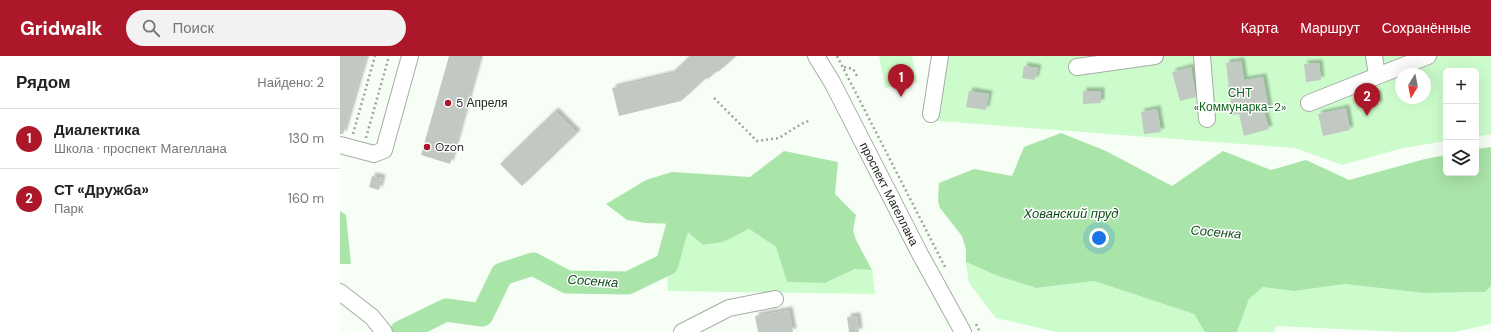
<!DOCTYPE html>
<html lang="ru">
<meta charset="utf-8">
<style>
body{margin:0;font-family:"DM Sans",sans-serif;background:#f2f2f2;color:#222}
.controls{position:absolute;right:12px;top:12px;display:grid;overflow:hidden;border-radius:6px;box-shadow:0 4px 16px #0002}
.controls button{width:36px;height:36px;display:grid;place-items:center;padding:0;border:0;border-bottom:1px solid #e0e0e0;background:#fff;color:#222;font:20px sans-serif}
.compass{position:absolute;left:1055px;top:12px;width:36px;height:36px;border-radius:50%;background:#fff;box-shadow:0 4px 16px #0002;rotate:190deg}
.you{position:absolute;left:759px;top:182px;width:14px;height:14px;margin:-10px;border:3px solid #fff;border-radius:50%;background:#1a73e8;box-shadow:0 0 0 6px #1a73e833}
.badge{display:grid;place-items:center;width:26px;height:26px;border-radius:50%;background:#ac1829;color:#fff;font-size:13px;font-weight:700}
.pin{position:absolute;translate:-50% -33px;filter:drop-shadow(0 1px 2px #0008)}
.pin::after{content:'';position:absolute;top:21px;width:14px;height:12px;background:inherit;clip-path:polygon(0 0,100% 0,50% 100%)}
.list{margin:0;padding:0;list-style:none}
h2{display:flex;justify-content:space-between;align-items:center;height:52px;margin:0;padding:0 16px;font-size:17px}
h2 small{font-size:13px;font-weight:400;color:#767676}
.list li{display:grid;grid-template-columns:26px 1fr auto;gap:12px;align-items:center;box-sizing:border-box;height:60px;padding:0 16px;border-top:1px solid #e0e0e0}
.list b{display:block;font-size:15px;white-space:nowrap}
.list p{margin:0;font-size:13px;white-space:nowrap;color:#767676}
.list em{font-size:13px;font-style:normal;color:#767676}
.icon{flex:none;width:22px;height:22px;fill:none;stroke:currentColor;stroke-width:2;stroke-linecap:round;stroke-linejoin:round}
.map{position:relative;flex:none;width:1151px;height:276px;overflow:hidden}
header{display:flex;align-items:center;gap:24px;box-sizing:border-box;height:56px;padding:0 20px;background:#ac1829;color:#fff}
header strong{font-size:19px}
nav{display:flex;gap:22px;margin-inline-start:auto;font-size:14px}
.search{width:280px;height:36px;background:#f2f2f2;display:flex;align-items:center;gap:10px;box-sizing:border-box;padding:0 14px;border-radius:22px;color:#767676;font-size:15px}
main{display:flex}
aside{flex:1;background:#fff}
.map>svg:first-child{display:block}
</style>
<header>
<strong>Gridwalk</strong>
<div class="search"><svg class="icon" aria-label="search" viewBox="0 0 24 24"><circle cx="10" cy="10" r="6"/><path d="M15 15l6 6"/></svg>Поиск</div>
<nav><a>Карта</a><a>Маршрут</a><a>Сохранённые</a></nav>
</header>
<main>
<aside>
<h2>Рядом<small>Найдено: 2</small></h2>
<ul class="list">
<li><span class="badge">1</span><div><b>Диалектика</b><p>Школа · проспект Магеллана</p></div><em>130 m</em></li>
<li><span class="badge">2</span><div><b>СТ «Дружба»</b><p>Парк</p></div><em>160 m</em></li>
</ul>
</aside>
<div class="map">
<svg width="1151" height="276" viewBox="0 0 1151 276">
<defs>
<filter id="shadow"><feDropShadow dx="3.5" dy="-3.5" stdDeviation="1" flood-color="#0004"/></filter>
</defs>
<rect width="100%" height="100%" fill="#f6fef6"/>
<g fill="#ccfccc" fill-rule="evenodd">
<polygon points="539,0 572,0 577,26 545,32"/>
<path d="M 595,0 L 1151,0 L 1151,78 L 1136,81 L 1136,15 L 1106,15 L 1106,85 L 1063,92 L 1002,109 L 955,92 L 585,64 ZM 1061,18 L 1085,18 L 1085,42 L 1061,42 Z"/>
<polygon points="338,168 363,189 383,186 408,173 436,191 447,226 485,227 515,213 532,214 535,238 328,235 327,208"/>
<polygon points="626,206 658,220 696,232 754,225 854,258 865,276 717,276 656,262 629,227"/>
<polygon points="1005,228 1084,237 1145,236 1151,230 1151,268 1114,276 1065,276 936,270 934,276 897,276 909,243 923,231 954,235"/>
</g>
<g fill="#a9e4a9">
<polygon points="721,77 766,95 832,130 883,95 931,114 966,104 1009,124 1085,103 1106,99 1106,117 1136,117 1136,93 1151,91 1151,230 1145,236 1084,237 1005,228 954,235 923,231 909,243 897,276 865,276 854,258 754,225 696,232 658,220 626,206 626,194 622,180 600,152 598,145 599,127 634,113 672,120 684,91"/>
<polygon points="444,95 498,106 495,138 516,159 513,174 516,184 532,214 515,213 485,227 447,226 436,191 409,173 383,186 363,189 338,168 306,167 287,164 266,148 306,124 332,116 410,121"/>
<polygon points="0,155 6,159 11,208 0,208"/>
</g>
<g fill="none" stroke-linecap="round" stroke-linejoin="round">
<polyline stroke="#a9e4a9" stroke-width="23" points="61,276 106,254 142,259 162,218 193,208 227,226 288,227 327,208 338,168 367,157"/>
</g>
<g fill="#c2c9c2" filter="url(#shadow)">
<polygon points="0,0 26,0 3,78 0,78"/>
<polygon points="109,0 140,0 110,108 81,99"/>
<polygon points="350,0 396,0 378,16 377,15 368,23 366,22 341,45 279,60 272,32 331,18"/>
<polygon points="901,5 904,24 923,21 929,54 924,55 929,73 904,80 899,58 892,59 886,7"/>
<polygon points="979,7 981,24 966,26 964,8"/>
<polygon points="684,10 698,12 695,24 682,22"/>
<polygon points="851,11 856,41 840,45 832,16"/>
<polygon points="629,35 649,38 646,54 626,51"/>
<polygon points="743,35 761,35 761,47 743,48"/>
<polygon points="1037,37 1039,49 1027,51 1025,39"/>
<polygon points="1006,52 1010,74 983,80 978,58"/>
<polygon points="817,53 821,76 804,78 801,56"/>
<polygon points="215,55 237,77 182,130 160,108"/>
<polygon points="32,120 42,122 39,134 29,131"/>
<polygon points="449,254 453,276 418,276 415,260"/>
<polygon points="517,260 519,276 509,276 507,261"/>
</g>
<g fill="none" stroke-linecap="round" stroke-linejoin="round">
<g stroke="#a5ada5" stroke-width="18">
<g id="minor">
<polyline points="476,0 492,26 580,198 623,276"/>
<polyline points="862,0 867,63"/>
<polyline points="1034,0 1037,19"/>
<polyline points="737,11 815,0"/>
<polyline points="969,47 1088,0"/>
<polyline points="591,58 600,0"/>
<polyline points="0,89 34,98 44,94 70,0"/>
<polyline points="0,236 32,261 44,276"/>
<polyline points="342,276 389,252 435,243"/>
</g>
</g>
<g stroke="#9ea49e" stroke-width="2.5" stroke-dasharray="2 3" stroke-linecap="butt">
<polyline points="497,0 605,211"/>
<polyline points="504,11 513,13 517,20"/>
<polyline points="374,42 417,85 439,82 461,68 471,64"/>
<polyline points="13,78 35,0"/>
<polyline points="26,82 49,0"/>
<polyline points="636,268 640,276"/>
</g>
<use href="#minor" stroke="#fff" stroke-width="16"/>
</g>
<g fill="#ac1829" stroke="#fff" stroke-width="1.5">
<circle cx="108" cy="47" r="4"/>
<circle cx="87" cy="91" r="4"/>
</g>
<g text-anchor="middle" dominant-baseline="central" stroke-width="3" stroke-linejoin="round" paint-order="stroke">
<g font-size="12" fill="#13651e" stroke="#fff">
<text x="900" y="37">СНТ<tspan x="900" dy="14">«Коммунарка-2»</tspan></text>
</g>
<g font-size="12" fill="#222421" stroke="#fff" text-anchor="start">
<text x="116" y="47">5 Апреля</text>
<text x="95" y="91">Ozon</text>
</g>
<g font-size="12" fill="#222421" stroke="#fff">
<text transform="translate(549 138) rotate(63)">проспект Магеллана</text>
</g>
<g font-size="13" font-style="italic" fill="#0f4c17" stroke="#fff">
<text x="731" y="157">Хованский пруд</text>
<text transform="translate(876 176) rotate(5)">Сосенка</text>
<text transform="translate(253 225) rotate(4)">Сосенка</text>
</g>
</g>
</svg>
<div class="controls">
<button>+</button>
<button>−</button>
<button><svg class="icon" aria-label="layers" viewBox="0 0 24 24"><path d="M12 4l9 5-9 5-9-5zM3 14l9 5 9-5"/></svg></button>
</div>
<svg class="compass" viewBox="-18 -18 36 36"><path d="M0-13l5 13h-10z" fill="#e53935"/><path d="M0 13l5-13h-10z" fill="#767676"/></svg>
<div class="you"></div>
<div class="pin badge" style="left:561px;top:41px">1</div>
<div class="pin badge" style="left:1027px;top:60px">2</div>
</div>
</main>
